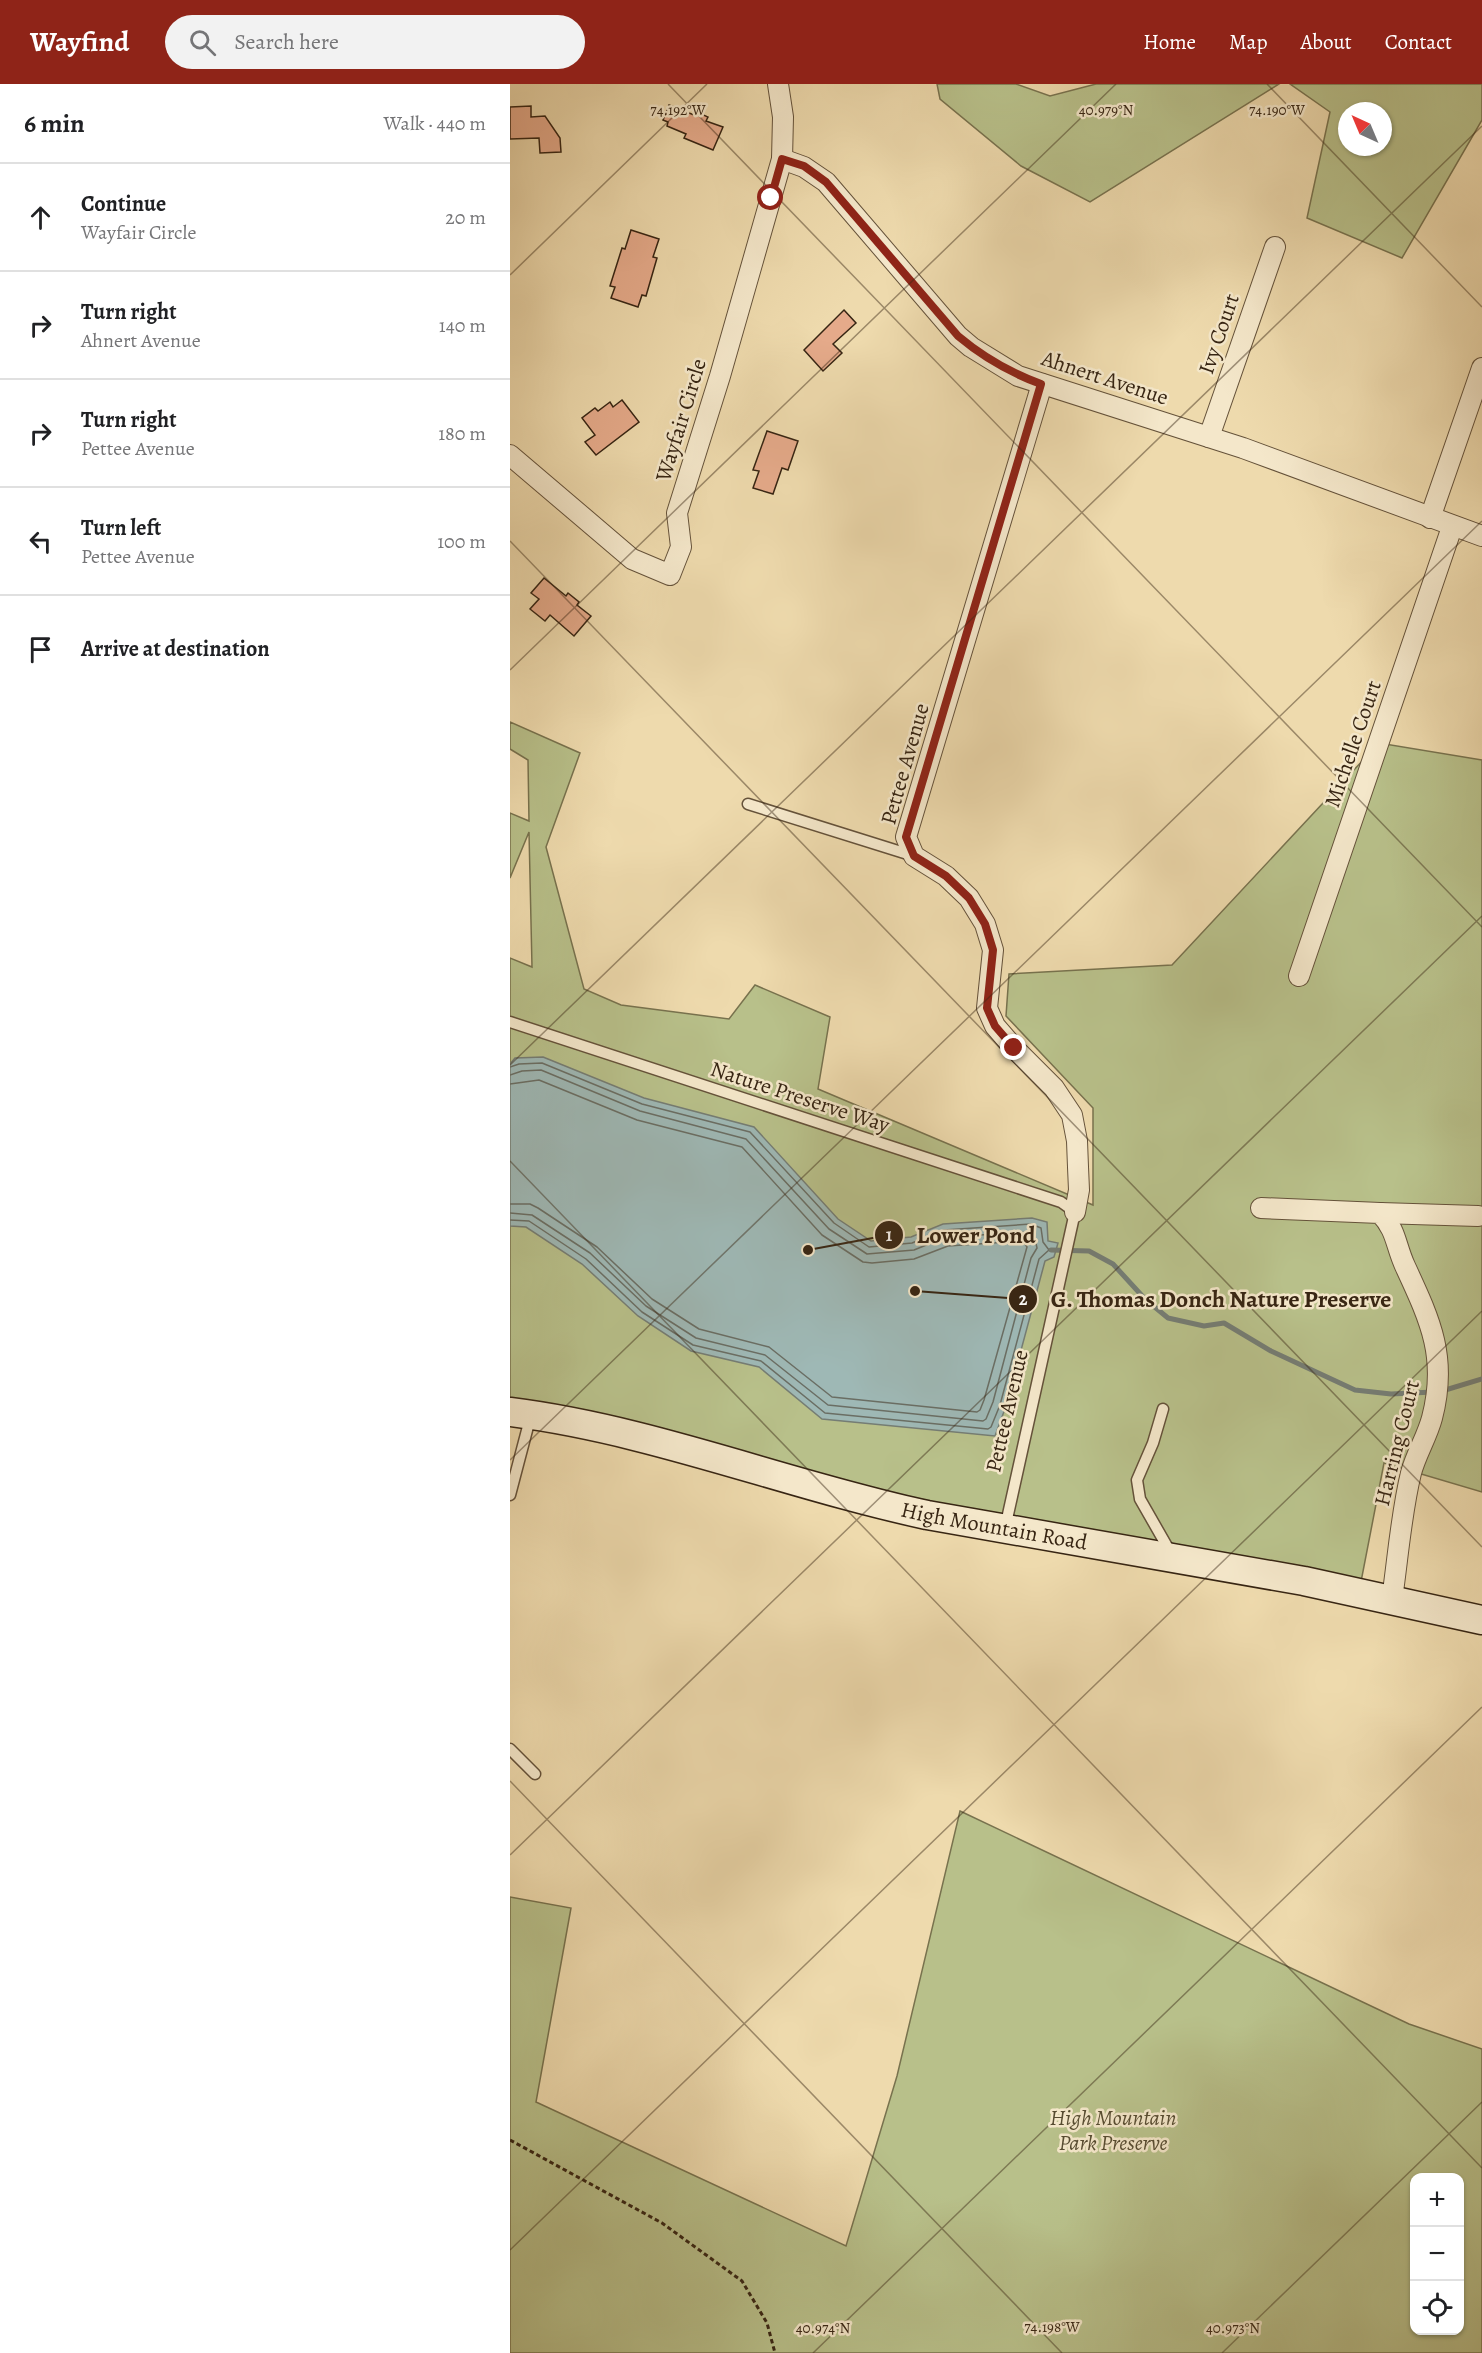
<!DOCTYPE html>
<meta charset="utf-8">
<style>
body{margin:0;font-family:Alegreya,serif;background:#f2f2f2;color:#202124}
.controls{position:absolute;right:18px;bottom:18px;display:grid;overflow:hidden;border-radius:12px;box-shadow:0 2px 4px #0004}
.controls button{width:54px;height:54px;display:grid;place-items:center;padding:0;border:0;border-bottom:2px solid #e0e0e0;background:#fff;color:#202124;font:30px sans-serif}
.compass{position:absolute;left:828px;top:18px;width:54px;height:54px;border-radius:50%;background:#fff;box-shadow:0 2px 4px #0004;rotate:316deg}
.stop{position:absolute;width:18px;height:18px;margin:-14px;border:4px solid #8f2418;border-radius:50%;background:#fff}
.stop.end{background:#8f2418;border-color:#fff;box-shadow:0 2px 6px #0008}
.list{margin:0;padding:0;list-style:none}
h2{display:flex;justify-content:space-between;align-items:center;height:78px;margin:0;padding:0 24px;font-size:26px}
h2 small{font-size:20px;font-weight:400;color:#757577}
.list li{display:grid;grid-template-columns:39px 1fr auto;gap:18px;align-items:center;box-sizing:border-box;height:108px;padding:0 24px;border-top:2px solid #e0e0e0}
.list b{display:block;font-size:22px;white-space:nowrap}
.list p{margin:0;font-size:20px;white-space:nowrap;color:#757577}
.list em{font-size:20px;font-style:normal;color:#757577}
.icon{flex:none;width:33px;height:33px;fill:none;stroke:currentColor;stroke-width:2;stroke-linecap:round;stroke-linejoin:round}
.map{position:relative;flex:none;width:972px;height:2269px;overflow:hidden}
header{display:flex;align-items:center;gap:36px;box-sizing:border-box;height:84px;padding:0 30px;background:#8f2418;color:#fff}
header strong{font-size:28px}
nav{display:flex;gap:33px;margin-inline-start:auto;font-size:21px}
.search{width:420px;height:54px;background:#f2f2f2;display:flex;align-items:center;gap:15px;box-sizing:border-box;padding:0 21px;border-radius:33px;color:#757577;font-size:22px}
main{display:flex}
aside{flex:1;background:#fff}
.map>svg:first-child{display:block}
</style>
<header>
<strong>Wayfind</strong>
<div class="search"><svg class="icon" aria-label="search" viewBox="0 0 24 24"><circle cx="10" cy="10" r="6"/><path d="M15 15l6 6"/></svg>Search here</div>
<nav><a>Home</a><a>Map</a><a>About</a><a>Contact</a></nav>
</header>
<main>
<aside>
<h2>6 min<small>Walk · 440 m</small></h2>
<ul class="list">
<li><svg class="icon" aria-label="ahead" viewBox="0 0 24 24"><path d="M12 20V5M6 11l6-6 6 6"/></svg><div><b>Continue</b><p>Wayfair Circle</p></div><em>20 m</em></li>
<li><svg class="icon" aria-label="right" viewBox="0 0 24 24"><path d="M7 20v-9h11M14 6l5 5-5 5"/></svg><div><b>Turn right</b><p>Ahnert Avenue</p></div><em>140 m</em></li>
<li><svg class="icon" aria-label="right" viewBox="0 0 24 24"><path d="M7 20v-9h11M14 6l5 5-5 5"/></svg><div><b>Turn right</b><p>Pettee Avenue</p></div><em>180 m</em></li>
<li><svg class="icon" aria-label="left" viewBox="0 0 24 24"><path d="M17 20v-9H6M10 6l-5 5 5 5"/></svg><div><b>Turn left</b><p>Pettee Avenue</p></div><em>100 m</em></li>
<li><svg class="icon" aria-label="arrive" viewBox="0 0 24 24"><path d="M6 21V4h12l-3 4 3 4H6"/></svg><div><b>Arrive at destination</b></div></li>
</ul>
</aside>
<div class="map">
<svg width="972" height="2269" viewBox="0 0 972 2269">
<rect width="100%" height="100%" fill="#eedaad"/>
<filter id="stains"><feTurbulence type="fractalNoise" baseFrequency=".00333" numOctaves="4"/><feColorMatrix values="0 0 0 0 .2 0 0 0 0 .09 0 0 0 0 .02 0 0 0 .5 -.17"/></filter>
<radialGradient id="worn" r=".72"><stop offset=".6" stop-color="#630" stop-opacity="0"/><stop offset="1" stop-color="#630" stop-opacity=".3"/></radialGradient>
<g fill="#b8c08a" stroke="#78724e" stroke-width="1.5" fill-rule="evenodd">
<polygon points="427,0 506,0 540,12 586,0 769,0 580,118 511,82 430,15"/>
<path d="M 780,0 L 972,0 L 972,36 L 892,174 L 797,134 L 820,28 ZM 837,27 L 873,27 L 873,63 L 837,63 Z"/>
<polygon points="0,638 70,669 36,763 74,905 111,921 219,935 245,901 320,933 308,1005 583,1121 583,1024 496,932 499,890 662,881 869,659 972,676 972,1408 874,1379 849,1508 0,1328 0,874 22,883 19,748 0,794 0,729 19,737 18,676 0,665"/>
<path d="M 450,1727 L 899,1940 L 972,1965 L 972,2269 L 0,2269 L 0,1813 L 61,1824 L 26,2018 L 336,2162 L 387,1992 ZM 904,2094 L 950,2094 L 950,2246 L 904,2246 Z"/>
</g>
<polygon fill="#9eb8b5" stroke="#757d74" stroke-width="1.5" points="33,973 134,1014 244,1043 328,1135 361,1157 401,1153 433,1140 522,1134 537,1138 538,1157 548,1159 544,1173 535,1177 496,1322 485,1352 312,1335 249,1283 181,1267 128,1232 72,1180 16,1143 0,1142 0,980 5,974"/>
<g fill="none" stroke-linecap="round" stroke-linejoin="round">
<g stroke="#6a6e64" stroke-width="1.5">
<polyline points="0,983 9,980 32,979 132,1020 240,1048 324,1139 359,1163 402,1159 434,1146 521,1140 531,1144 533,1158 539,1166 529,1175 490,1321 481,1343 478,1345 315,1329 251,1277 183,1261 132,1228 76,1175 19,1137 0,1136"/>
<polyline points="0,991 12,987 31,986 130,1027 236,1055 319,1145 357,1170 404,1166 436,1153 520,1148 524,1150 527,1164 521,1174 483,1318 476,1335 473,1337 318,1321 255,1271 186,1254 136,1222 80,1169 22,1131 0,1129"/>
<polyline points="0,1000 29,996 127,1036 232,1063 312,1151 353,1178 362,1179 404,1175 438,1162 513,1157 517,1163 474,1316 470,1326 467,1328 322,1313 259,1263 189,1245 142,1215 87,1163 28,1124 20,1120 0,1120"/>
</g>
<g stroke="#757d74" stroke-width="5">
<polyline points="541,1166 579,1167 603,1180 635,1215 658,1234 694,1242 714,1239 761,1267 845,1306 881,1310 923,1308"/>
<polyline points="932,1307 972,1295"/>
</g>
</g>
<g fill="#e5aa8a" stroke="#372513" stroke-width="1.5">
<polygon points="159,21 184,31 185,27 198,33 196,37 213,43 203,66 174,54 176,50 157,42 158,38 153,36"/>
<polygon points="21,22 21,33 35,32 50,54 51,68 30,69 29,54 0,55 0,23"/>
<polygon points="121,146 149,155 143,173 147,174 136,212 132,211 128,223 101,214 105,203 100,202 112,164 115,165"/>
<polygon points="334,226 346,239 323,260 332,269 313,287 294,266"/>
<polygon points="112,316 129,338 86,371 75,358 85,351 72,334 85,324 88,327 100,318 103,323"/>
<polygon points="257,347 288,357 278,386 272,384 263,410 243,404 249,387 243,386"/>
<polygon points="34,494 56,512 58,509 69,518 67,521 81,532 64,552 40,531 35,537 20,525 29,515 21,509"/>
</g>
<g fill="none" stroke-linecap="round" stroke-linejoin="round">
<g stroke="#65523a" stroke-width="13">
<g id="service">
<polyline points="238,720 404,772"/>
<polyline points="0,938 551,1118 565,1128 495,1444"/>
<polyline points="653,1325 643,1359 627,1396 630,1415 662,1471"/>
<polyline points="0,1411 21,1331"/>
<polyline points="0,1665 25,1690"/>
</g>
</g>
<g stroke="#65523a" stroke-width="22">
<g id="minor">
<polyline points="272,75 294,83 316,98 448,252 461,263 508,292 733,364 972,452"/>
<polyline points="532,300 396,753 404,772 436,792 459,814 475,840 483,866 477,924 485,942 504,964 544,1004 562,1031 567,1057 568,1083 569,1106 565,1128"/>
<polyline points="699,353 765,163"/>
<polyline points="0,371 122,475 160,491 171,463 167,429 210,292 272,75 273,33 268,0"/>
<polyline points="920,434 972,284"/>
<polyline points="789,892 942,443"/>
<path d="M 751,1124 L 870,1129 C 887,1147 885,1160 895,1182 C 920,1236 938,1273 922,1334 C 917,1353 906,1370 901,1389 C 891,1430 888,1474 882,1515"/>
<polyline points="870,1129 968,1132"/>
</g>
</g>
<g stroke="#372513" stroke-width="31">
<g id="secondary">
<path id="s1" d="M 0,1328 C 143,1346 277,1401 417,1431 L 794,1497 L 972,1536"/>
</g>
</g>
<polyline stroke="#372513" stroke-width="3" stroke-dasharray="4.5 3" stroke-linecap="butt" points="0,2056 152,2139 232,2197 257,2239 265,2269"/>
<use href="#service" stroke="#f4e7ca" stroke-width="10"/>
<use href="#minor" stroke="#f4e7ca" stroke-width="20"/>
<use href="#secondary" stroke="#f4e7ca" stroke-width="28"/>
</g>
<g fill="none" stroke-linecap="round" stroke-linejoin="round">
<path stroke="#8f2418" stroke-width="8" d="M 261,114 L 272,75 L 294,82 L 316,98 L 448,252 C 473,273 501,289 531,300 L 396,753 L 404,772 L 436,792 L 459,814 L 475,840 L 483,866 L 477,924 L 485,942 L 504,964"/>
</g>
<path fill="none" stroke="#372513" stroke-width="1.5" stroke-opacity="0.45" d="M 158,0 L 972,843M 757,0 L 972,223M 0,191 L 197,0M 0,457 L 972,1463M 0,586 L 606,0M 0,981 L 972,42M 0,1077 L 972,2084M 0,1376 L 972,437M 0,1697 L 552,2269M 0,1771 L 972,832M 0,2166 L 972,1227M 303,2269 L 972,1623M 712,2269 L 972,2018"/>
<g text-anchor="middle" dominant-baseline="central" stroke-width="5" stroke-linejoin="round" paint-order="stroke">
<g font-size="22" fill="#372513" stroke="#f4e7ca">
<text transform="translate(709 250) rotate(-71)">Ivy Court</text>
<text transform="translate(595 294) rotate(18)">Ahnert Avenue</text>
<text transform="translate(171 336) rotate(-73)">Wayfair Circle</text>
<text transform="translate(843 660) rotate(-71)">Michelle Court</text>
<text transform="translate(395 680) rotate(-74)">Pettee Avenue</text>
<text transform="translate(290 1013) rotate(18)">Nature Preserve Way</text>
<text transform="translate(497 1327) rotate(-77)">Pettee Avenue</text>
<text transform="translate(887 1359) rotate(-76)">Harring Court</text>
<text stroke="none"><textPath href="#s1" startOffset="498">High Mountain Road</textPath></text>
</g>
<g font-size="22" font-style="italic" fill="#574c31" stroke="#f4e7ca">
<text x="603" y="2034">High Mountain<tspan x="603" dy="25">Park Preserve</tspan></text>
</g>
</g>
<g font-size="15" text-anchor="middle" fill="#372513" stroke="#f4e7ca" stroke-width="5" stroke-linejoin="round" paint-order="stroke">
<text x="596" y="31">40.979°N</text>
<text x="168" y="31">74.192°W</text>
<text x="767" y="31">74.190°W</text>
<text x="542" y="2248">74.198°W</text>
<text x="313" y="2249">40.974°N</text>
<text x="723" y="2249">40.973°N</text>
</g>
<path fill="none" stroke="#372513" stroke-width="2" d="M298 1166L379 1151M405 1207L513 1215"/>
<g fill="#372513" stroke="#f4e7ca" stroke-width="2">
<circle cx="298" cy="1166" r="6"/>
<circle cx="405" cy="1207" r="6"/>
<circle cx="379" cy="1151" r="15"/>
<circle cx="513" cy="1215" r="15"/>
</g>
<g font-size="18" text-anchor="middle" font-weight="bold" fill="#fff">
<text x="379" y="1157">1</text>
<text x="513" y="1221">2</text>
</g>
<g font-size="24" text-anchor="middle" font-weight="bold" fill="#372513" stroke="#f4e7ca" stroke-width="5" stroke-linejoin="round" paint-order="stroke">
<text x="466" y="1159">Lower Pond</text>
<text x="711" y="1223">G. Thomas Donch Nature Preserve</text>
</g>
<rect width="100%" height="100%" filter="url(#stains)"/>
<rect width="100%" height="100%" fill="url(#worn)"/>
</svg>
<div class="controls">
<button>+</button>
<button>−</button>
<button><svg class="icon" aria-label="locate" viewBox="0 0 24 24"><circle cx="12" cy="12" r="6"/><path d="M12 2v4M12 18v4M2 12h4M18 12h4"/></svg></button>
</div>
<svg class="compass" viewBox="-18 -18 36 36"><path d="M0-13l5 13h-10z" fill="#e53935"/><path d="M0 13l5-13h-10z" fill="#757577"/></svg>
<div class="stop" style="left:261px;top:114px"></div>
<div class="stop end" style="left:504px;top:964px"></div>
</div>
</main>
